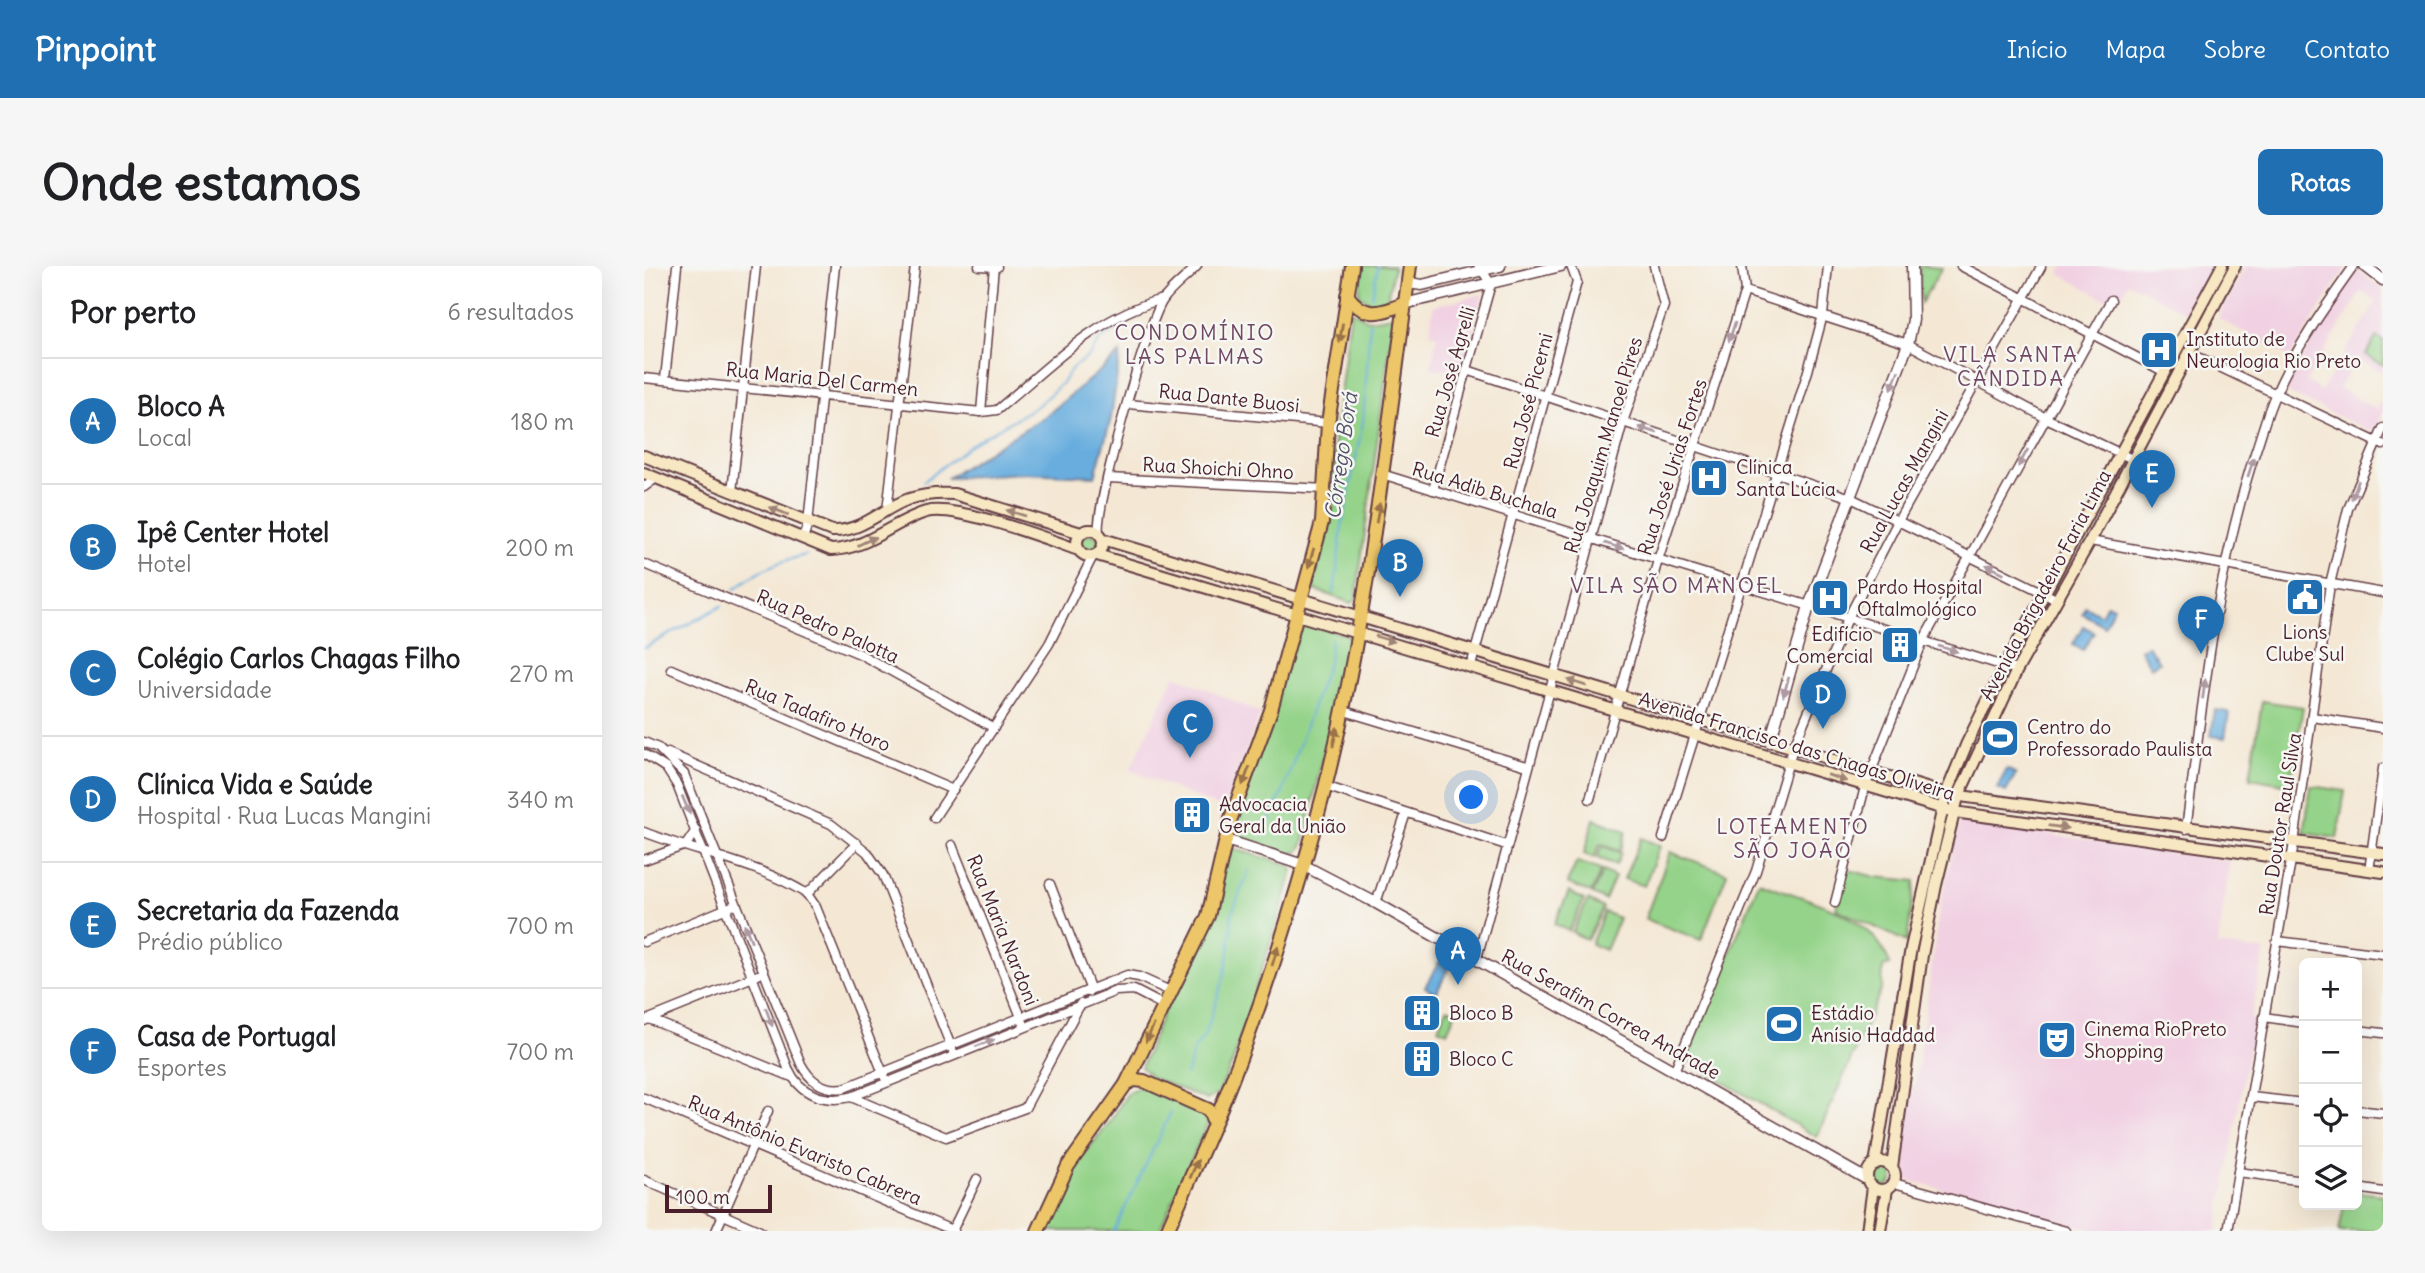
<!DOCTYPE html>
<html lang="pt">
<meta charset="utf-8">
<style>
body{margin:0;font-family:Delius,sans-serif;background:#f6f6f6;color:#202124}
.controls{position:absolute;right:21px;bottom:21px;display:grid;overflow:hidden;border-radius:10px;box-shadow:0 7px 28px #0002}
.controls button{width:63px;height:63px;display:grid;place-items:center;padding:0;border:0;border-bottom:2px solid #e0e0e0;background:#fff;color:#202124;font:35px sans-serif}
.scale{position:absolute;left:21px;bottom:18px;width:107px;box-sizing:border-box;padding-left:7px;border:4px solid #4a1f2b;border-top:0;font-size:19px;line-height:24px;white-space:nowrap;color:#4a1f2b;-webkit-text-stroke:5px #f6f6f2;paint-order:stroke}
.you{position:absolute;left:828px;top:532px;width:24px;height:24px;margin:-18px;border:5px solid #fff;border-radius:50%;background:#1a73e8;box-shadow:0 0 0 10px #1a73e833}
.badge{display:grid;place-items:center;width:46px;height:46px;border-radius:50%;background:#1f6fb2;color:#fff;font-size:23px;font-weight:700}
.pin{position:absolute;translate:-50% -58px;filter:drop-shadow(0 2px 4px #0008)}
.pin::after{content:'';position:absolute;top:37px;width:24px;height:21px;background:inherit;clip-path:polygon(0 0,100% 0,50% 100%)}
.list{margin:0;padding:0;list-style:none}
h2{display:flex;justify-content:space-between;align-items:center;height:91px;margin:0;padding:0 28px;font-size:30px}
h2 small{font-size:23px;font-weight:400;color:#757577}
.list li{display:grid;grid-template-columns:46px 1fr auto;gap:21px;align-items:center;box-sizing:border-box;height:126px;padding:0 28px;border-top:2px solid #e0e0e0}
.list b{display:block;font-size:26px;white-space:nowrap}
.list p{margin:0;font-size:23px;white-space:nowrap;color:#757577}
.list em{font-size:23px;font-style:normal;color:#757577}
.icon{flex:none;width:38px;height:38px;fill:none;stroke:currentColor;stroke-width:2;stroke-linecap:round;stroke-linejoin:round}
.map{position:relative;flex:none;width:1739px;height:965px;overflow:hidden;border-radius:10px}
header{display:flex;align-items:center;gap:42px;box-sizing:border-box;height:98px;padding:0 35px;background:#1f6fb2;color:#fff}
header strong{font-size:33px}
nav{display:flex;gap:38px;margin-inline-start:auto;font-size:24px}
.intro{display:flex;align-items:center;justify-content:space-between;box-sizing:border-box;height:168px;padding:0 42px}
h1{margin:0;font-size:49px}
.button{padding:18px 32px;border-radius:10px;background:#1f6fb2;color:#fff;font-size:24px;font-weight:700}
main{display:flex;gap:42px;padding:0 42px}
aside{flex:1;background:#fff;border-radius:10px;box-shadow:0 7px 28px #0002}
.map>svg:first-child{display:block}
</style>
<header>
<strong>Pinpoint</strong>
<nav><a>Início</a><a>Mapa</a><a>Sobre</a><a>Contato</a></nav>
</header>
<div class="intro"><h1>Onde estamos</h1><a class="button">Rotas</a></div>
<main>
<aside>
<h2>Por perto<small>6 resultados</small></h2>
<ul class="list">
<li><span class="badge">A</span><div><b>Bloco A</b><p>Local</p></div><em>180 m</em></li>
<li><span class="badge">B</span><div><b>Ipê Center Hotel</b><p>Hotel</p></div><em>200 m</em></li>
<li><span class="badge">C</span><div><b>Colégio Carlos Chagas Filho</b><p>Universidade</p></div><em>270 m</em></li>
<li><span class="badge">D</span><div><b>Clínica Vida e Saúde</b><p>Hospital · Rua Lucas Mangini</p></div><em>340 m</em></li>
<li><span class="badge">E</span><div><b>Secretaria da Fazenda</b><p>Prédio público</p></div><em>700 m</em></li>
<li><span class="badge">F</span><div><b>Casa de Portugal</b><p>Esportes</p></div><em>700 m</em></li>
</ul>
</aside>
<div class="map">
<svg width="1739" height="965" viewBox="0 0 1739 965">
<rect width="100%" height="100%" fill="#f6f6f2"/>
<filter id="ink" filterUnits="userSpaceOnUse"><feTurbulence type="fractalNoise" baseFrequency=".0143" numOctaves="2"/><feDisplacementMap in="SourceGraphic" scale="14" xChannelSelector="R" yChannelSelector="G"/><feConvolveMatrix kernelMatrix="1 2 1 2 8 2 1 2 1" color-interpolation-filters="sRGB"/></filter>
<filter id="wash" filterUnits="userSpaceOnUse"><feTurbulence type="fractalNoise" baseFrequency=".00686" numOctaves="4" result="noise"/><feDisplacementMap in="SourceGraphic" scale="28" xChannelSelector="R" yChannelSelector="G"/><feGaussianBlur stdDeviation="1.57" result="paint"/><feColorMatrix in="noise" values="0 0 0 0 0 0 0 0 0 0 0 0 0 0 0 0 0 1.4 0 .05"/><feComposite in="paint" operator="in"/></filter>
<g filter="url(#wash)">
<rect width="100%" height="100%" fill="#f4e8d5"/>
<g fill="#f1d0e2" fill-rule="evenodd">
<polygon points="1420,0 1567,0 1542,47 1484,16 1476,34 1466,28 1463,34 1415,8"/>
<polygon points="1602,0 1703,0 1646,91 1574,52"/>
<path d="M 1714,4 L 1739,23 L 1739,75 L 1732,71 L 1722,88 L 1739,99 L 1739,107 L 1713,92 L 1695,122 L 1733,144 L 1739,134 L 1739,148 L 1728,166 L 1640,125 L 1685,46 ZM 1717,26 L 1733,35 L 1677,125 L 1662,115 Z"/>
<polygon points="839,28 817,106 787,102 793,69 786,67 789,40"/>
<polygon points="531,409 616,447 580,543 486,504"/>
<polygon points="1321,556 1586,595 1574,679 1621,685 1606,753 1610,754 1573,965 1454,965 1263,914 1256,892 1268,821 1272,815 1295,645 1315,558"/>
</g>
<g fill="#94d389" stroke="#6f795a" stroke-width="2">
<polygon points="718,0 750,0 743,34 729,38 715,29"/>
<polygon points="1275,0 1298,2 1277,37"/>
<polygon points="707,44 724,54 750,50 712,333 708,337 668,323 689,245 690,173"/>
<polygon points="1732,71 1739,75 1739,99 1722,89"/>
<circle cx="446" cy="277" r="9"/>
<path d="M 655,355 L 706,370 L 659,578 L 654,586 C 640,591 595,577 589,563 Z"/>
<polygon points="1618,435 1659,441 1646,519 1606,512"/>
<polygon points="1667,520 1701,525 1693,572 1660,567"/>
<polygon points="950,553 982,565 976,585 956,578 950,592 940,588"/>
<polygon points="997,572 1016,580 1000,620 980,613"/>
<polygon points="958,580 977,587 972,599 953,592"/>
<polygon points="590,583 646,599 649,605 589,795 575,827 563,834 507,811 497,801 584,588"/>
<polygon points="1026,586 1083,607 1057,674 1001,653"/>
<polygon points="933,596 957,604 947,627 923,617"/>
<polygon points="1202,603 1231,611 1271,615 1263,676 1192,643"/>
<polygon points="959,605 971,611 961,634 948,628"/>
<path d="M 1115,616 C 1161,634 1230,646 1246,699 L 1239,701 L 1238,722 L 1173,871 L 1042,794 Z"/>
<polygon points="925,626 940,634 925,665 910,658"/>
<polygon points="944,634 959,642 943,674 928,666"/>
<polygon points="960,646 975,652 961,684 947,678"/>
<polygon points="803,742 812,746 803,766 794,762"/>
<polygon points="497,820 558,847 565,855 515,965 401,965 428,903 466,856 483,828"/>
<circle cx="1238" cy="910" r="11"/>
<polygon points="1713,926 1739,929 1739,965 1695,965 1700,939 1713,939"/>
</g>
<g fill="#68adde" stroke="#596684" stroke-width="2">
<polygon points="476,88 467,152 451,210 377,207 303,212 403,149"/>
<polygon points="1463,338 1470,341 1460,360 1438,347 1441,340 1457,349"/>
<polygon points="1439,360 1450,366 1439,384 1429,378"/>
<polygon points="1503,379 1515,396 1507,401 1496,384"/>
<polygon points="1571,444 1585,446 1581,472 1567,470"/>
<polygon points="1363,503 1372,508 1362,526 1353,522"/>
<polygon points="795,696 805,701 792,728 781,721"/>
</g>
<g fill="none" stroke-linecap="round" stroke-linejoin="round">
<g stroke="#68adde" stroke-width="2">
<polyline points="728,30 734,0"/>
<polyline points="280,215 328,178 393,140 418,117 428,102 445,90 457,73 496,48"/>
<path d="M 91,323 C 114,304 132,296 162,289"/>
<polyline points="690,327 698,260 719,156 726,57"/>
<polyline points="0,382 78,340"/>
<polyline points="619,569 639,525 685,394 687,373"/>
<polyline points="542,809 550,784 561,769 579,715 585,687 588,647 605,604"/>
<polyline points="470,965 527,846"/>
</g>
</g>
</g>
<g filter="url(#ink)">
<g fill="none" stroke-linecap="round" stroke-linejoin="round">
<g stroke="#643d44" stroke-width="11">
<g id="minor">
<polyline points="335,0 353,1"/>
<polyline points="1317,0 1519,105"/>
<polyline points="1101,25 1264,78 1402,152 1488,193"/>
<polyline points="1546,87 1739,179"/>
<polyline points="823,104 1207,232 1412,333"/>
<path d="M 0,112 L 337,146 L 353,144 C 405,101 452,50 519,33"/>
<polyline points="21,113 33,0"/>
<polyline points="484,138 684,157"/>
<polyline points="337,146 350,0"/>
<polyline points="741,209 1373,404"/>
<polyline points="464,212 682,223"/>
<polyline points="0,221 12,212"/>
<polyline points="789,224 847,18 835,0"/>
<polyline points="88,226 112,0"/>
<polyline points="243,245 271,0"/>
<path d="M 455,267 C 450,243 503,57 519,34 C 527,22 543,11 553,0"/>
<polyline points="159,273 164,257 191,0"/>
<polyline points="1446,275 1739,327"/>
<polyline points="0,298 216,388 350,462"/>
<polyline points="827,400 933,16 927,0"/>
<polyline points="27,403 309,524"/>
<polyline points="697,444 883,500"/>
<polyline points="1668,451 1739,462"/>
<path d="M 0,476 L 14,482 L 40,508 L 157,798 C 166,815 179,825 200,822 L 483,709 L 495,711 L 526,725"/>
<polyline points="24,487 187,558 223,586 239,609 308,783"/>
<path d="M 0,488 L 22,502 L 33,519 L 144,802 C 156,829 180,837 207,831 L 472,725 L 490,724 L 519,739"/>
<polyline points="681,520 862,579"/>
<polyline points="946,533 1014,294 1101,25 1098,0"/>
<polyline points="290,552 405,378 449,290"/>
<path d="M 1542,563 C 1559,436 1571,310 1611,187 C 1618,167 1623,146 1632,127 C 1652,81 1681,41 1710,0"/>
<path d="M 0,566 C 53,587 114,597 163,628 L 172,641 L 241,812"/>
<polyline points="1019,572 1164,105 1179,49 1184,0"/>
<polyline points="308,579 379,756"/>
<polyline points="0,594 42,579 52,564"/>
<polyline points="1725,605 1739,502"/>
<polyline points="406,618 446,722 444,726"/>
<polyline points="163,628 213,577"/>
<polyline points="732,637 762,547"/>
<polyline points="1191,637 1221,521 1279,375 1467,34"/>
<polyline points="1633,675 1739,688"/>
<polyline points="0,676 88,640"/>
<polyline points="833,692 979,156 1020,40 1010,0"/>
<polyline points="1620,751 1660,757"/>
<polyline points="5,753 148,811"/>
<polyline points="0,755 114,709"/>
<polyline points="1713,764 1739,767"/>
<polyline points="1031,803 1112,605 1149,482 1204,352 1254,255 1397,1"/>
<polyline points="207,831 302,871 381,842 437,737"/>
<polyline points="1607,831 1660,837"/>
<polyline points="0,832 310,965"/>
<polyline points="1713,844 1739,847"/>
<polyline points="1594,906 1660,915"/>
<polyline points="0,914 116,965"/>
<polyline points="1250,917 1422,965"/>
<polyline points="1713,922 1739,926"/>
<polyline points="72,965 124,845"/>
<polyline points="308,965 333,913"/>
<polyline points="1584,965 1650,577 1686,318 1704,243 1739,162"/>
</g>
</g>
<g stroke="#643d44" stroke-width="13">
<g id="tertiary">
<polyline points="1721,0 1739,14"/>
<polyline points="764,17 778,19 856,0"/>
<polyline points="760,38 917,0"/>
<polyline points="1126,476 1165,340 1264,78 1269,54 1268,0"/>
<polyline points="582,574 659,599 732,637 1224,914"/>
</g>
</g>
<g stroke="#643d44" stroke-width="14">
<g id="secondary">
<path d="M 0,190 L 188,265 C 218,266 239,242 265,233 C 280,228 295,227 310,228 L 437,267"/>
<path d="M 0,207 L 187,284 C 224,283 248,256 282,246 C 312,238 403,273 435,284"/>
<circle cx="446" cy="277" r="13"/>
<polyline points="459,273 1302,528 1739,588"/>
<polyline points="453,289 1310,546 1739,606"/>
<circle cx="1237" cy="910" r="14"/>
<polyline points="1231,898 1267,682 1302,528 1323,477 1361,400 1578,0"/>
<polyline points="1248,901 1278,689 1292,619 1314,531 1373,404 1446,275 1591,0"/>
<polyline points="1223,965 1229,921"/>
<polyline points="1236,965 1243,923"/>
</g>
</g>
<g stroke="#643d44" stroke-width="16">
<g id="primary">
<path d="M 703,29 C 720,53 736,48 760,38"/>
<polyline points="482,818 490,814 500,815 565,844 570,858"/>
<polyline points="394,965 424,900 482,818 564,650 587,552 627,444 678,256 684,157 708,0"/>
<path d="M 523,965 C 541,923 561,882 578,839 C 619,737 653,629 681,522 C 724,351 742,174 766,0"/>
</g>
</g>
<use href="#minor" stroke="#fff" stroke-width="8"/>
<use href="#tertiary" stroke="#fff" stroke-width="10"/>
<use href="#secondary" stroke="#f7e8c3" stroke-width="10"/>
<use href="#primary" stroke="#ecc669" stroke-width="12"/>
</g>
<defs><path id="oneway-solid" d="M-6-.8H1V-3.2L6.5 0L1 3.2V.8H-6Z" transform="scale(1.75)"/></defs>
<g fill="#ae9aa0">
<use href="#oneway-solid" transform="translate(1088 66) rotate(108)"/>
<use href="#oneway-solid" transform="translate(1251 114) rotate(111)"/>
<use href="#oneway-solid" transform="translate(1004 164) rotate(-162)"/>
<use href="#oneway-solid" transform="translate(1379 192) rotate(119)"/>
<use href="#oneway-solid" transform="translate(1607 201) rotate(-72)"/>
<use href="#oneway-solid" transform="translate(1711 224) rotate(111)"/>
<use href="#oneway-solid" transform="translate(970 280) rotate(17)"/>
<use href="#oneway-solid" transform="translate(1351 303) rotate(-154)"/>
<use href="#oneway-solid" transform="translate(1304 383) rotate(17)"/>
<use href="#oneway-solid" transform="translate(1142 421) rotate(106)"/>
<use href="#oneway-solid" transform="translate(1560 423) rotate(-82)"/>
<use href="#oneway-solid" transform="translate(42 539) rotate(67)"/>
<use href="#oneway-solid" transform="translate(104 667) rotate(-112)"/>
<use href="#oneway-solid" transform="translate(125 751) rotate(70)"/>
<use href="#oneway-solid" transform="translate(341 777) rotate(-21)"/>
</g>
<g fill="#9b724a">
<use href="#oneway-solid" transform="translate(697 67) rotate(99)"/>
<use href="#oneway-solid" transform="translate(734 247) rotate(-80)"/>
<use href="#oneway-solid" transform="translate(667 292) rotate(106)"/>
<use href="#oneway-solid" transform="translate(691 471) rotate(-78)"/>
<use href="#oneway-solid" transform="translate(602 510) rotate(111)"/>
<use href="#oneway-solid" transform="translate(631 690) rotate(-73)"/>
<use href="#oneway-solid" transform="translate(506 767) rotate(115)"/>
<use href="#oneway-solid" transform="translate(550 903) rotate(-66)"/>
</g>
<g fill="#a08477">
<use href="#oneway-solid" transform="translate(135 245) rotate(-158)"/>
<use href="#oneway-solid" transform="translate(372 247) rotate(-163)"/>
<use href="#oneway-solid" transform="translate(223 275) rotate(-25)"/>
<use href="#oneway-solid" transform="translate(741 373) rotate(17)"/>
<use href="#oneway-solid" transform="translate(933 417) rotate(-163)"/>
<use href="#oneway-solid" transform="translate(1193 512) rotate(19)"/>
<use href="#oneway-solid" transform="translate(1414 561) rotate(8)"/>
</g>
</g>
<defs>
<g id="hospital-square" transform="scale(2.0125)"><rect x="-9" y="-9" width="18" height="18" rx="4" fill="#1f6fb2" stroke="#f6f6f2"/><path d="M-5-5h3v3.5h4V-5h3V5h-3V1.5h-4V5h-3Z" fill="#fff"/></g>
<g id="civic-square" transform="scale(2.0125)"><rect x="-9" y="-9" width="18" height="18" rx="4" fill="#1f6fb2" stroke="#f6f6f2"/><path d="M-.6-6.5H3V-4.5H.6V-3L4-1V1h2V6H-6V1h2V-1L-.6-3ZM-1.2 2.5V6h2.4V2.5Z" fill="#fff"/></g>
<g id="building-square" transform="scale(2.0125)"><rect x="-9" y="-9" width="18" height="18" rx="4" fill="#1f6fb2" stroke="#f6f6f2"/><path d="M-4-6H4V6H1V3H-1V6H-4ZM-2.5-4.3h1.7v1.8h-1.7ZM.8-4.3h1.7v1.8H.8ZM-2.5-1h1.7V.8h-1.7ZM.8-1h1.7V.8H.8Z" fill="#fff"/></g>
<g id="stadium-square" transform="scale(2.0125)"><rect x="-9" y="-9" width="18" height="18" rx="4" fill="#1f6fb2" stroke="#f6f6f2"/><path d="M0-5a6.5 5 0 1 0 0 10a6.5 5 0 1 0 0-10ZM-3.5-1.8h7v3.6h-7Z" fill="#fff"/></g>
<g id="theatre-square" transform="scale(2.0125)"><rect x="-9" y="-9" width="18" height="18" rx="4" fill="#1f6fb2" stroke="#f6f6f2"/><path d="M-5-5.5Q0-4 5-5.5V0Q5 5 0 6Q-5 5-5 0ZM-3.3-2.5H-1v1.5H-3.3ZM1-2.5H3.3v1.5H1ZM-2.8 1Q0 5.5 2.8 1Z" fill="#fff"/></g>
</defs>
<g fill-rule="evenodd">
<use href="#hospital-square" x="1515" y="84"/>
<use href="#hospital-square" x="1065" y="212"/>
<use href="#civic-square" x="1661" y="331"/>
<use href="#hospital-square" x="1186" y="332"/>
<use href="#building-square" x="1256" y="379"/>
<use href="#stadium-square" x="1356" y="472"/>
<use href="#building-square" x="548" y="549"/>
<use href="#building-square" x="778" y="747"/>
<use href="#stadium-square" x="1140" y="758"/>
<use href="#theatre-square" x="1413" y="774"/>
<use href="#building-square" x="778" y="793"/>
</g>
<g text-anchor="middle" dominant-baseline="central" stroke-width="5" stroke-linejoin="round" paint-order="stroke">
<g font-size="19" fill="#4a1f2b" stroke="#f6f6f2" text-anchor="start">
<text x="1542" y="73">Instituto de<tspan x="1542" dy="22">Neurologia Rio Preto</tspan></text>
<text x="1092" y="201">Clínica<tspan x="1092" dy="22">Santa Lúcia</tspan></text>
<text x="1213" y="321">Pardo Hospital<tspan x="1213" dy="22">Oftalmológico</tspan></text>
<text x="1661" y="366" text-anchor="middle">Lions<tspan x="1661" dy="22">Clube Sul</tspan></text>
<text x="1229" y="368" text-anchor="end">Edifício<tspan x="1229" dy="22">Comercial</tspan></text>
<text x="1383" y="461">Centro do<tspan x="1383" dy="22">Professorado Paulista</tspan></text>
<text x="575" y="538">Advocacia<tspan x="575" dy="22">Geral da União</tspan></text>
<text x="805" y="747">Bloco B</text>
<text x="1167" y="747">Estádio<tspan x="1167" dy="22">Anísio Haddad</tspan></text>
<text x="1440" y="763">Cinema RioPreto<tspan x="1440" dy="22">Shopping</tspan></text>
<text x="805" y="793">Bloco C</text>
</g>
<g font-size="19" fill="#4a1f2b" stroke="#f6f6f2">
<text transform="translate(806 106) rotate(-74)">Rua José Agrelli</text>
<text transform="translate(178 113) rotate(6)">Rua Maria Del Carmen</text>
<text transform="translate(585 132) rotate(6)">Rua Dante Buosi</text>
<text transform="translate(884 135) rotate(-75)">Rua José Picerni</text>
<text transform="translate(959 179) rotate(-73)">Rua Joaquim Manoel Pires</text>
<text transform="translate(1028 201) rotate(-72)">Rua José Urias Fortes</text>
<text transform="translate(574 202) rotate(3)">Rua Shoichi Ohno</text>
<text transform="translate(1260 215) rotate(-61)">Rua Lucas Mangini</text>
<text transform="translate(841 224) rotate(17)">Rua Adib Buchala</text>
<text transform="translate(1401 319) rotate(-62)">Avenida Brigadeiro Faria Lima</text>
<text transform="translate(184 360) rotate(24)">Rua Pedro Palotta</text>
<text transform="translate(174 449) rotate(23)">Rua Tadafiro Horo</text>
<text transform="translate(1153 480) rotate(17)">Avenida Francisco das Chagas Oliveira</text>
<text transform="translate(1636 558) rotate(-81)">Rua Doutor Raul Silva</text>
<text transform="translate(359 664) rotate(68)">Rua Maria Nardoni</text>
<text transform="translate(967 748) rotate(29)">Rua Serafim Correa Andrade</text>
<text transform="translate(161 884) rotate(23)">Rua Antônio Evaristo Cabrera</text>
</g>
<g font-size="21" letter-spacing="2" fill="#714864" stroke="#f6f6f2">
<text x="551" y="66">CONDOMÍNIO<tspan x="551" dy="24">LAS PALMAS</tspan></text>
<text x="1367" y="88">VILA SANTA<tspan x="1367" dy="24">CÂNDIDA</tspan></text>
<text x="1033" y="319">VILA SÃO MANOEL</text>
<text x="1149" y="560">LOTEAMENTO<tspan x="1149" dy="24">SÃO JOÃO</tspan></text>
</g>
<g font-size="21" font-style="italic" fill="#54516a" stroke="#f6f6f2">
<text transform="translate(697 190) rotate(-82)">Córrego Borá</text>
</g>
</g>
</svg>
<div class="controls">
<button>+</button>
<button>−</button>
<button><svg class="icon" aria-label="locate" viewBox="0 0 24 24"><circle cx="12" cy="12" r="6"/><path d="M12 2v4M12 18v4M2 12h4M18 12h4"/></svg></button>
<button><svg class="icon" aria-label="layers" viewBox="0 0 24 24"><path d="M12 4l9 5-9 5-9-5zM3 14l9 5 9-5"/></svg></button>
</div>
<div class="scale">100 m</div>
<div class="you"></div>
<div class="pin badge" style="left:814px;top:719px">A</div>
<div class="pin badge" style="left:756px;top:331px">B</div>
<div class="pin badge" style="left:546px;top:492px">C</div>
<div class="pin badge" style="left:1179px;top:463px">D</div>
<div class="pin badge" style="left:1508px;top:242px">E</div>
<div class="pin badge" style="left:1557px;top:388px">F</div>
</div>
</main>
